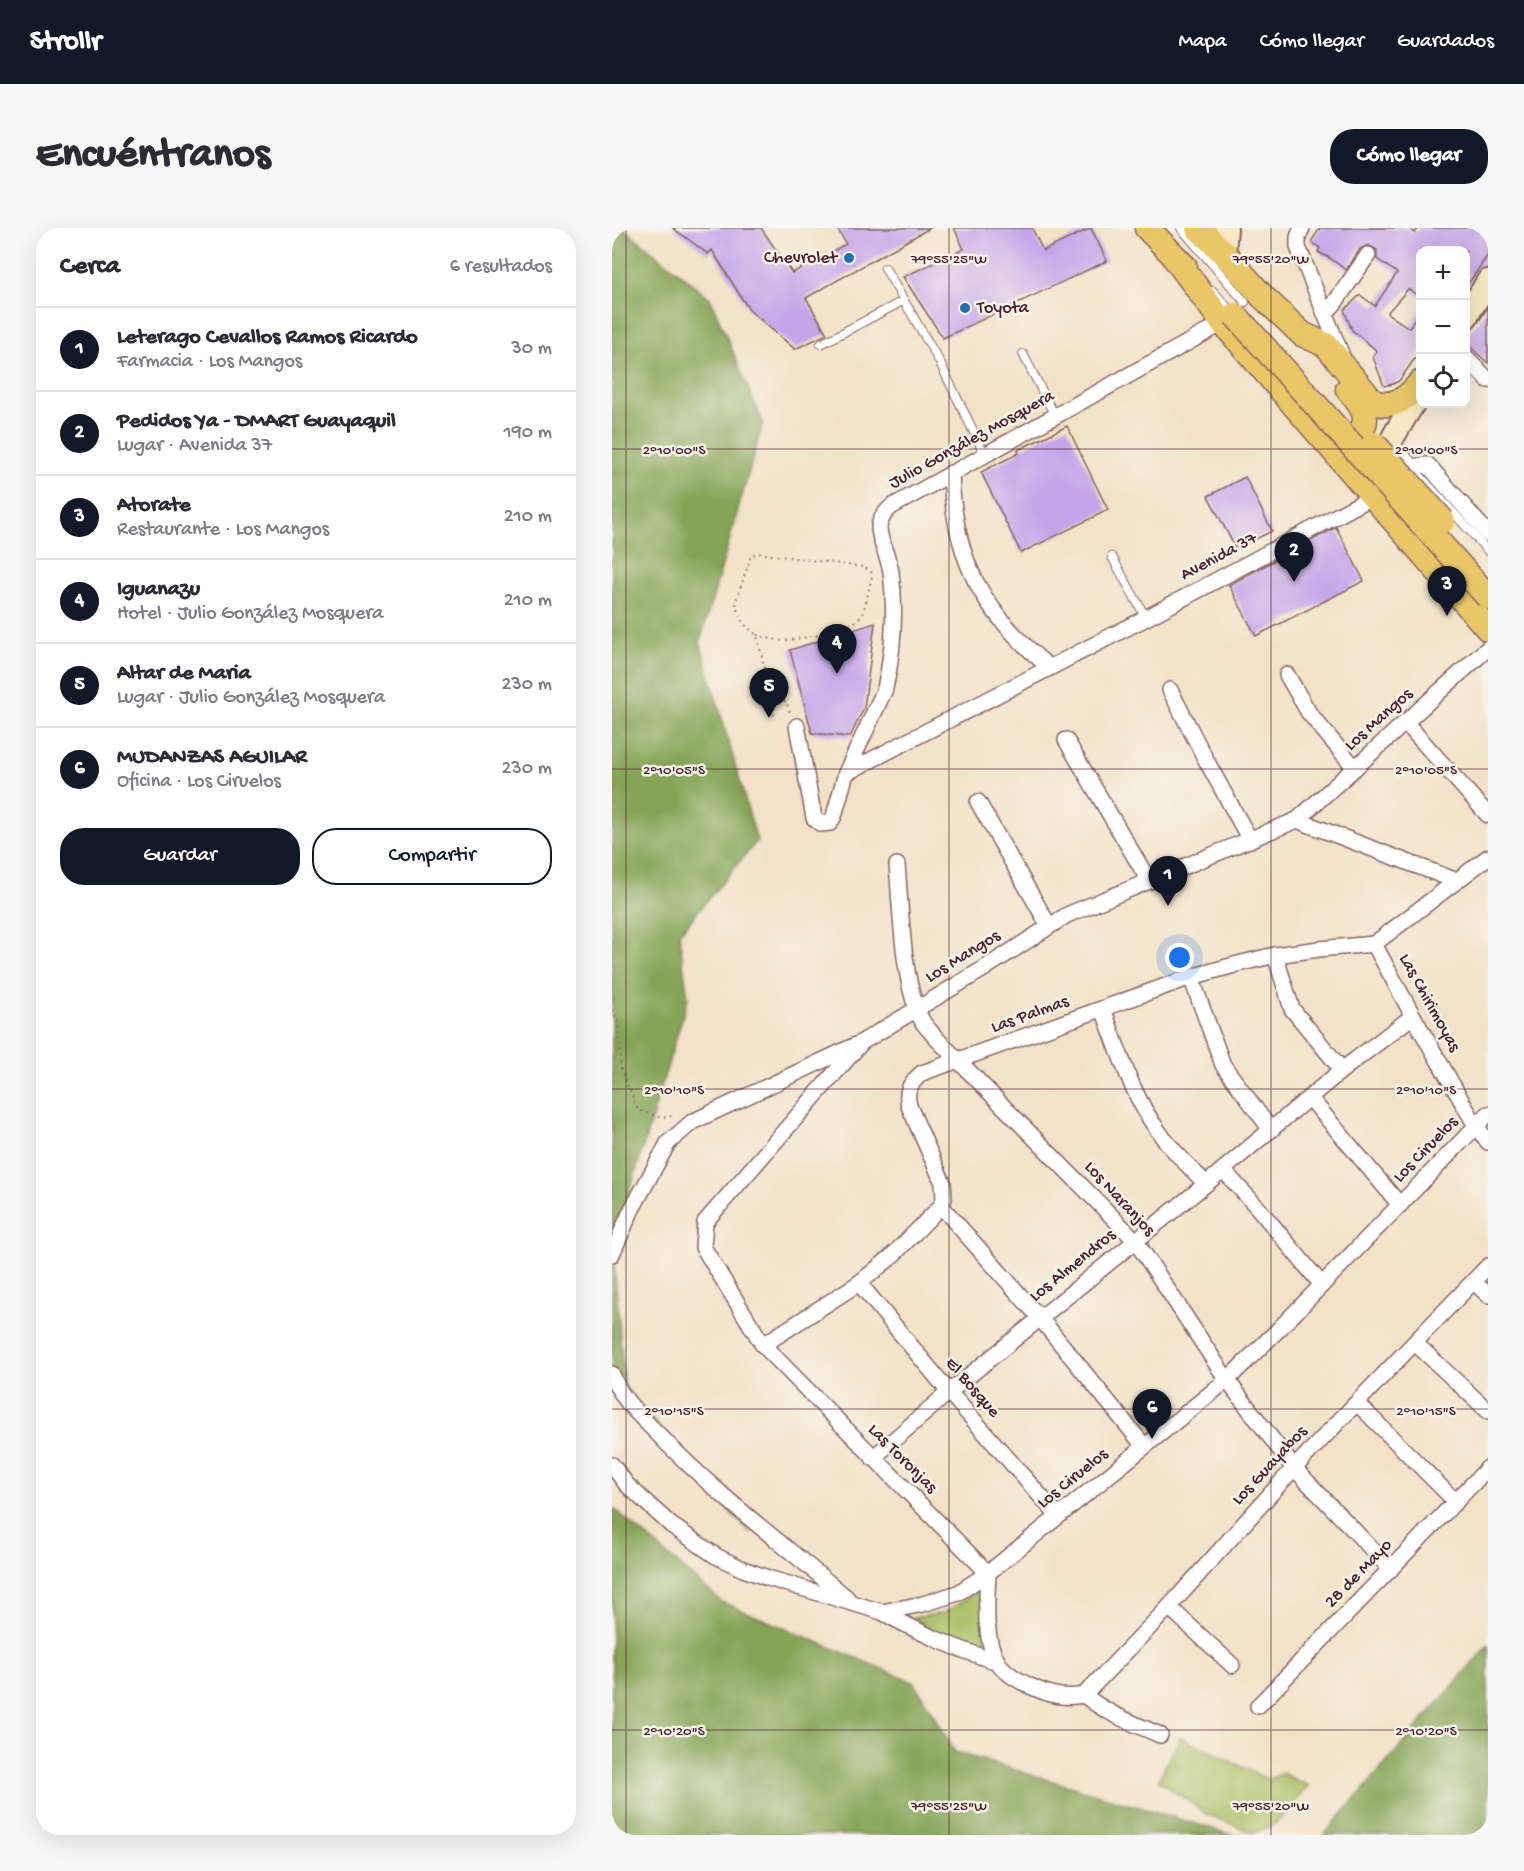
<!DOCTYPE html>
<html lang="es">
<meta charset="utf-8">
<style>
body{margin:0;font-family:"Gochi Hand",sans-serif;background:#f7f7f7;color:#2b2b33}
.controls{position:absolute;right:18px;top:18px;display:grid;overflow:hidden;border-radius:12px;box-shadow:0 6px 24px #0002}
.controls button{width:54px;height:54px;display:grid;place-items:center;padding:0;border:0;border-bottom:2px solid #e1e1e2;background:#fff;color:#2b2b33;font:30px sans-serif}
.you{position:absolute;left:568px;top:730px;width:21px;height:21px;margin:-15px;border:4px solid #fff;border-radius:50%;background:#1a73e8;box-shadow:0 0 0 9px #1a73e833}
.badge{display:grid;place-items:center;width:39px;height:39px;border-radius:50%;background:#111827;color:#fff;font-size:20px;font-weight:700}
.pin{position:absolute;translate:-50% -50px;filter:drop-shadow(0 2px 3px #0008)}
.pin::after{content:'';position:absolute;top:32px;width:21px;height:18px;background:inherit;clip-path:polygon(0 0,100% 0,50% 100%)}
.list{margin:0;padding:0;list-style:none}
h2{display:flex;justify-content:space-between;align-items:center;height:78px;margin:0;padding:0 24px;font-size:26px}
h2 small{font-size:20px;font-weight:400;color:#7c7c81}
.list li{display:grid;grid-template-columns:39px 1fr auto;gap:18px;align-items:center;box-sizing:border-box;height:84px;padding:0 24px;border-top:2px solid #e1e1e2}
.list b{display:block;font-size:22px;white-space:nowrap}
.list p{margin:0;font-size:20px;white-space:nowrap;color:#7c7c81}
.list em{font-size:20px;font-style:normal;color:#7c7c81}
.actions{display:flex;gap:12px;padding:18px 24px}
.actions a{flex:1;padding:14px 0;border:2px solid #111827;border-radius:24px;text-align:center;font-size:21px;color:#111827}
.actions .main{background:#111827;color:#fff}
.icon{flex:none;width:33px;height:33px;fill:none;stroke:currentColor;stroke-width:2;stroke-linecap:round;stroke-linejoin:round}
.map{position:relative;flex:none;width:876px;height:1607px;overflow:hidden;border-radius:24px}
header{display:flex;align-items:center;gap:36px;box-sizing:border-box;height:84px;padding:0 30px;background:#111827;color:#fff}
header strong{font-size:28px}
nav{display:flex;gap:33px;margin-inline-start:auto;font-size:21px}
.intro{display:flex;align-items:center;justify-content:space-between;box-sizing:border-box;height:144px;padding:0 36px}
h1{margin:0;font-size:42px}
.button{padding:15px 27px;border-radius:24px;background:#111827;color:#fff;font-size:21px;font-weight:700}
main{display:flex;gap:36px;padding:0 36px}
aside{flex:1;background:#fff;border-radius:24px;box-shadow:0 6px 24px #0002}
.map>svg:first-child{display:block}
</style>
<header>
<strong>Strollr</strong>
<nav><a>Mapa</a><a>Cómo llegar</a><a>Guardados</a></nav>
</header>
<div class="intro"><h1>Encuéntranos</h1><a class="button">Cómo llegar</a></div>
<main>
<aside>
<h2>Cerca<small>6 resultados</small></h2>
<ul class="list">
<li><span class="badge">1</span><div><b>Leterago Cevallos Ramos Ricardo</b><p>Farmacia · Los Mangos</p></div><em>30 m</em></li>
<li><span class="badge">2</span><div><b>Pedidos Ya - DMART Guayaquil</b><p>Lugar · Avenida 37</p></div><em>190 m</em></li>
<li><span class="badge">3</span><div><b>Atorate</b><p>Restaurante · Los Mangos</p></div><em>210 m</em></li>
<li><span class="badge">4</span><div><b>Iguanazu</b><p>Hotel · Julio González Mosquera</p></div><em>210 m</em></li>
<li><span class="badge">5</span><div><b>Altar de Maria</b><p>Lugar · Julio González Mosquera</p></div><em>230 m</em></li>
<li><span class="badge">6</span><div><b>MUDANZAS AGUILAR</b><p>Oficina · Los Ciruelos</p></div><em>230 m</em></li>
</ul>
<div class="actions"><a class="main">Guardar</a><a>Compartir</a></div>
</aside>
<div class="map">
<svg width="876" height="1607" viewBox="0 0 876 1607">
<rect width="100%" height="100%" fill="#f7f3e8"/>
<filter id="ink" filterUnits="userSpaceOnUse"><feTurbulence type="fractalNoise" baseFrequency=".0167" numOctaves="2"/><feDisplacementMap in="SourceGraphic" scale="12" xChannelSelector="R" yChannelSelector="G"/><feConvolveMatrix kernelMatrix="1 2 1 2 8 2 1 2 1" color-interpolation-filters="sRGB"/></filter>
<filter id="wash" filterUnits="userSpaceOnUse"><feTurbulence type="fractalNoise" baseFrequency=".008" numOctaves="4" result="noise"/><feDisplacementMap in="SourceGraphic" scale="24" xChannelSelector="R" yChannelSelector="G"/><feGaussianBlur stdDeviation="1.35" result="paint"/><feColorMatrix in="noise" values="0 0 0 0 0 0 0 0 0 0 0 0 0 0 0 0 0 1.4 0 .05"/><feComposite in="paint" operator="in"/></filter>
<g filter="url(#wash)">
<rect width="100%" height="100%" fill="#f3e2c7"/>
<g fill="#a7bd61" stroke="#786e46" stroke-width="1.5">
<polygon points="369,1361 375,1425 330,1408 301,1390 332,1385"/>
<polygon points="568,1509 657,1552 670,1545 697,1558 665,1595 642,1605 596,1587 546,1552"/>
</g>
<g fill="#85a457" stroke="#686241" stroke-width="1.5">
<polygon points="0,0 11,0 98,70 151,195 88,414 145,613 67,706 76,770 1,1019 12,1158 140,1306 2,1167 0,1159"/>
<polygon points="0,1279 110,1374 302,1454 343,1524 621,1607 0,1607"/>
<polygon points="876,1417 876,1607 712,1607"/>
</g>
<g id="blocks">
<g fill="#c5a4e9">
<polygon points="61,0 149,0 180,45 234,16 225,0 318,0 194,70 215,106 183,121 137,82 100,22 96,26"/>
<polygon points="342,0 420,0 431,23 479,0 495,33 331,110 291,49 352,21"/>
<polygon points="708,0 796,0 803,5 807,0 876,0 876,27 854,59 854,22 808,22 808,69 796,61 775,85 797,100 808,82 808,123 787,153 781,156 772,158 761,129 765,123 740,102 732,82 748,67 763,78 785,45 765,31 765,22 756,17 748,21 734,42 719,31 706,24 708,20 699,14"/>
<polygon points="876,79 876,135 854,115 854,105 865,96"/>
<polygon points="455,198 496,282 409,325 369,244 407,225 406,222"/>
<polygon points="633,249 660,303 624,321 596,268"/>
<polygon points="724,299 752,353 644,408 617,357"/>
<polygon points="263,395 252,480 238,509 200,505 178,422"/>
</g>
</g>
</g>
<g filter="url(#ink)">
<use href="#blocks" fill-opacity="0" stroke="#856362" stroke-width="1.5"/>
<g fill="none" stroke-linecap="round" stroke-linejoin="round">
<g stroke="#856362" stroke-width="10">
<g id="lane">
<polyline points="569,0 633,74"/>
<polyline points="273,40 327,133 373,227"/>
<polyline points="601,63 615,79"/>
<polyline points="209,116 291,73"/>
<polyline points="411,126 443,188"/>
<polyline points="801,240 876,323"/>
<polyline points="500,329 534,390"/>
</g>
</g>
<g stroke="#856362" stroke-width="18">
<g id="street">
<polyline points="690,0 686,9 686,19 730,128"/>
<polyline points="713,86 722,76 756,27"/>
<polyline points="854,129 876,152"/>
<polyline points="778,216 801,240"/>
<path d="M 339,245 C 342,334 371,384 438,440"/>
<path d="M 782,248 C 792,244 804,236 816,237 L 876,306"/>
<polyline points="675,447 697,485 743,540"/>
<polyline points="558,462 594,532 638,612"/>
<polyline points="793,494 876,587"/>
<path d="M 185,498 L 202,590 L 209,596 L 218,595 L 222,588 L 234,545 L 273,461 C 281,424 284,382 279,344 C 277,329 267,314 267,299 C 268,290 273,285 279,279 L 611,95"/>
<polyline points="454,512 537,653"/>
<polyline points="234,545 534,390 762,268"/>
<polyline points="366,574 437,698"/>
<polyline points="685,592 876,420"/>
<path d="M 285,637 C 289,679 290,761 312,796 C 316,801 320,805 324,810 L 523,1012 L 615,1152 L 682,1240 L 779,1341"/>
<polyline points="762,716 801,788 864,898 876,914"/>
<polyline points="663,727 680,781 730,842"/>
<polyline points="579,749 611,837 659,902"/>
<path d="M 491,781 C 507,823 520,868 547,904 C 560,923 578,939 594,956"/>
<polyline points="698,870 788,977"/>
<polyline points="611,942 646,980 710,1057"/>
<polyline points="329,978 428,1090 532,1218"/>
<polyline points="0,1026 19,983 56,915 80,894 244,817"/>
<polyline points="862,1054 876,1067"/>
<polyline points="247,1055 337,1164 446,1288"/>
<polyline points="803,1115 876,1183"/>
<path d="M 151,1117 L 247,1055 L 278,1030 L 329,978 L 332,971 L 331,955 L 297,878 C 293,863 298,855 310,845 L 579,749 L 626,736 L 663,727 L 707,721 L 762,716 L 876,629"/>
<path d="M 0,1146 C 8,1170 27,1187 44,1204 C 102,1265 171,1316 235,1370"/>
<polyline points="745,1175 844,1274"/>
<polyline points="261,1230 337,1164 594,956 730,842 801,788"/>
<polyline points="0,1237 15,1257 59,1297 104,1328 131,1341 156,1350 270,1384 311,1376 346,1365 376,1345 615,1152 667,1101 876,886"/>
<polyline points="557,1379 620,1437"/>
<path d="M 270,1384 C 310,1406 342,1420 386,1434"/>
<path d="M 472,1467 C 452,1471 437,1467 418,1458 C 407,1453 392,1444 385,1433 C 371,1407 375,1373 376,1345 L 151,1117 L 91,1019 L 93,994 L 250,814 L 373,740 L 455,687 L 685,592 L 845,653"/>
<polyline points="472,1467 557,1379 682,1240 876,1038"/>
<path d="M 472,1467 C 495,1486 521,1495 548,1507"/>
<polyline points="646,1478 876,1240"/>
</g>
</g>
<g stroke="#856362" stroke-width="26">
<g id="secondary">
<polyline points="612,25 614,0"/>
<polyline points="854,89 876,53"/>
<path d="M 768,242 C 773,216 795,188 808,164"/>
</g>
</g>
<g stroke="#856362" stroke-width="27">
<g id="primary">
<polyline points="535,0 573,39"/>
<path d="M 586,0 L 612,25 L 651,69 L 690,106 L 714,117 L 761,174 C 781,181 796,170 808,155"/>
<polyline points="562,29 611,95 876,401"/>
<path d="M 716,213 C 730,218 753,208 753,191 C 753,180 742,169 736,161"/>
</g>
</g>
<g stroke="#856362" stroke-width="2" stroke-dasharray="1.5 4.5" stroke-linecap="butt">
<path d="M 145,407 L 159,411 L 172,413 L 229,403 L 241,396 L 251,386 L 260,349 L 260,345 L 252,339 L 145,325 L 139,328 L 124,373 C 125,390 132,397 145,407 L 160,475 L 162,492"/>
<polyline points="160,475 174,473 178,485"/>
<polyline points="0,782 6,794 8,810 9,842 26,882 47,889 63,888"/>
</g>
<use href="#lane" stroke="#fff" stroke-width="8"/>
<use href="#street" stroke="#fff" stroke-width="15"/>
<use href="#secondary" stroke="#f6e9c3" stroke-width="22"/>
<use href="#primary" stroke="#e9c769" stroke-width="24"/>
<g stroke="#856362" stroke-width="27" stroke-linecap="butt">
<g id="primary-bridge">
<polyline points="623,87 876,369"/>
<polyline points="762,216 831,293"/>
</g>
</g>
<use href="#primary-bridge" stroke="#e9c769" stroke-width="24"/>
</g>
</g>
<path fill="none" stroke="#4a1f2b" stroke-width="1.5" stroke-opacity="0.45" d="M 14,0 L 14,1607M 337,0 L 337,1607M 659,0 L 659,1607M 0,221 L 876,221M 0,541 L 876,541M 0,861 L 876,861M 0,1181 L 876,1181M 0,1502 L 876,1502"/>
<g fill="#1f6fb2" stroke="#f7f3e8" stroke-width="2">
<circle cx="237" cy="30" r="6"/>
<circle cx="353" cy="80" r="6"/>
</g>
<g text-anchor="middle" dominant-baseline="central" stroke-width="5" stroke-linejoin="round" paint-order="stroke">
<g font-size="18" fill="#4a1f2b" stroke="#f7f3e8" text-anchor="end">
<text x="225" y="30">Chevrolet</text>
<text x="365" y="80" text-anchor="start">Toyota</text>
</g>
<g font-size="18" fill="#4a1f2b" stroke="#f7f3e8">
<text transform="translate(360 212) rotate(-29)">Julio González Mosquera</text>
<text transform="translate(607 329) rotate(-28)">Avenida 37</text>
<text transform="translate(767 492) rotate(-42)">Los Mangos</text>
<text transform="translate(351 729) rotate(-32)">Los Mangos</text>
<text transform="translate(817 775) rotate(61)">Las Chirimoyas</text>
<text transform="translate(418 787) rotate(-20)">Las Palmas</text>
<text transform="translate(814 922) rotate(-46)">Los Ciruelos</text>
<text transform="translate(507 971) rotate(47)">Los Naranjos</text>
<text transform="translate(461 1038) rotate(-39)">Los Almendros</text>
<text transform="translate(360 1160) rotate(49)">El Bosque</text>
<text transform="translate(290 1231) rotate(45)">Las Toronjas</text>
<text transform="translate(658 1238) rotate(-47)">Los Guayabos</text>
<text transform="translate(461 1251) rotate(-39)">Los Ciruelos</text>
<text transform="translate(747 1346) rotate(-46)">28 de Mayo</text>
</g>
</g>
<g font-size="15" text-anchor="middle" fill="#4a1f2b" stroke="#f7f3e8" stroke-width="5" stroke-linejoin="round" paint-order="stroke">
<text x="337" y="35">79°55'25"W</text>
<text x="659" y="35">79°55'20"W</text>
<text x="62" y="226">2°10'00"S</text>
<text x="814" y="226">2°10'00"S</text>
<text x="62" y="546">2°10'05"S</text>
<text x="814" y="546">2°10'05"S</text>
<text x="62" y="866">2°10'10"S</text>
<text x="814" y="866">2°10'10"S</text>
<text x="62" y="1187">2°10'15"S</text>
<text x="814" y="1187">2°10'15"S</text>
<text x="62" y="1507">2°10'20"S</text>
<text x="814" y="1507">2°10'20"S</text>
<text x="337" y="1582">79°55'25"W</text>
<text x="659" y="1582">79°55'20"W</text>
</g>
</svg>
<div class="controls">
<button>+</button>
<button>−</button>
<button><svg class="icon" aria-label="locate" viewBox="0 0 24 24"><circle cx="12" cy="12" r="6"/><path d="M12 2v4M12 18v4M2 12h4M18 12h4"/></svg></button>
</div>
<div class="you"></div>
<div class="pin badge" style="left:556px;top:678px">1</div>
<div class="pin badge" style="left:682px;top:354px">2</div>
<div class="pin badge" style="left:835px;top:388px">3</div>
<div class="pin badge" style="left:225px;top:446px">4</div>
<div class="pin badge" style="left:157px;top:490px">5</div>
<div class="pin badge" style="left:540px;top:1211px">6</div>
</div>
</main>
